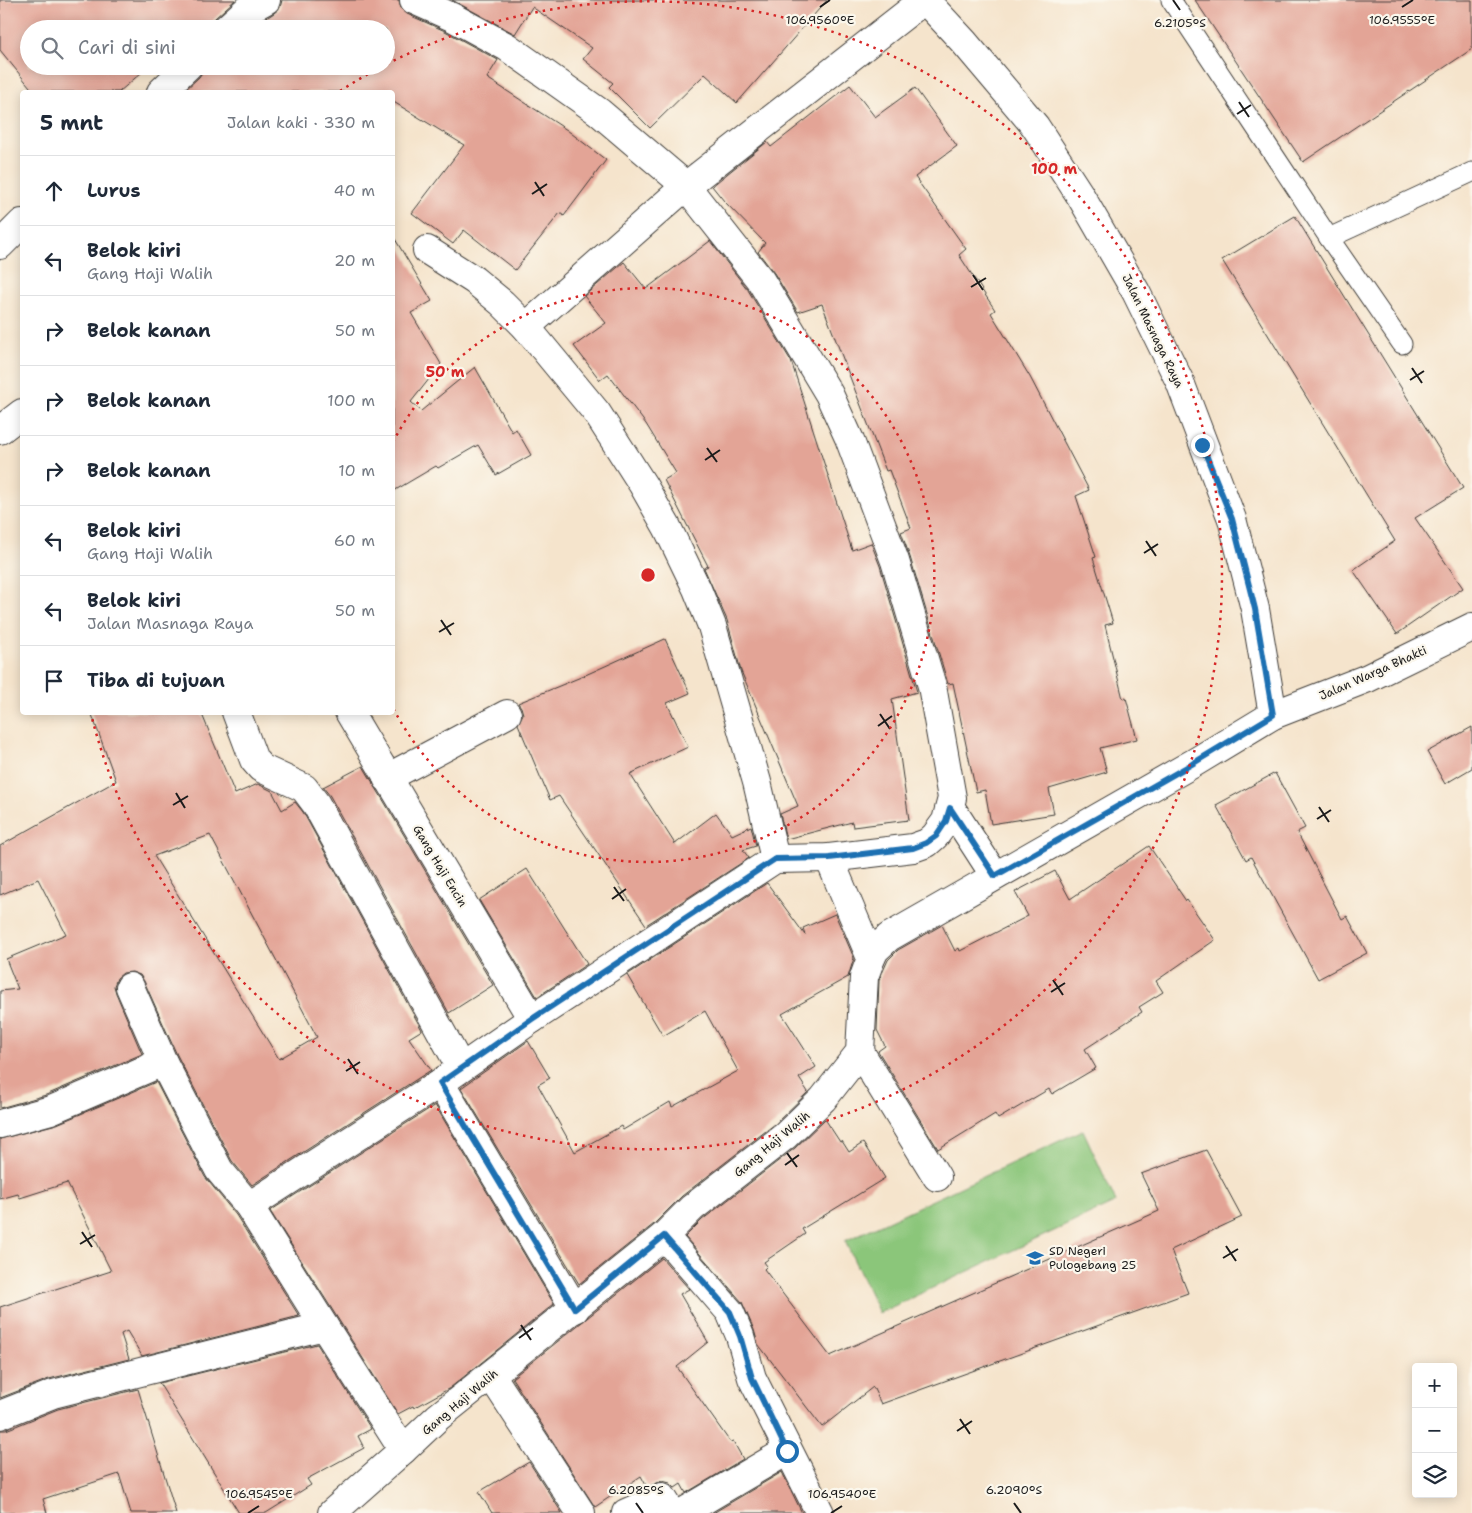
<!DOCTYPE html>
<html lang="id">
<meta charset="utf-8">
<style>
body{margin:0;font-family:"Shantell Sans",sans-serif;background:#f2f2f3;color:#1f2937}
.controls{position:absolute;right:15px;bottom:15px;display:grid;overflow:hidden;border-radius:5px;box-shadow:0 2px 12px #0003}
.controls button{width:45px;height:45px;display:grid;place-items:center;padding:0;border:0;border-bottom:1px solid #e0e1e3;background:#fff;color:#1f2937;font:25px sans-serif}
.stop{position:absolute;width:15px;height:15px;margin:-11px;border:4px solid #1f6fb2;border-radius:50%;background:#fff}
.stop.end{background:#1f6fb2;border-color:#fff;box-shadow:0 1px 5px #0008}
.list{margin:0;padding:0;list-style:none}
h2{display:flex;justify-content:space-between;align-items:center;height:65px;margin:0;padding:0 20px;font-size:21px}
h2 small{font-size:16px;font-weight:400;color:#747a83}
.list li{display:grid;grid-template-columns:32px 1fr auto;gap:15px;align-items:center;box-sizing:border-box;height:70px;padding:0 20px;border-top:1px solid #e0e1e3}
.list b{display:block;font-size:19px;white-space:nowrap}
.list p{margin:0;font-size:16px;white-space:nowrap;color:#747a83}
.list em{font-size:16px;font-style:normal;color:#747a83}
.icon{flex:none;width:28px;height:28px;fill:none;stroke:currentColor;stroke-width:2;stroke-linecap:round;stroke-linejoin:round}
.map{position:relative;flex:none;width:1472px;height:1513px;overflow:hidden}
.search{position:absolute;background:#fff;box-shadow:0 2px 12px #0003;left:20px;top:20px;width:375px;height:55px;display:flex;align-items:center;gap:12px;box-sizing:border-box;padding:0 18px;border-radius:28px;color:#747a83;font-size:19px}
.panel{position:absolute;background:#fff;box-shadow:0 2px 12px #0003;left:20px;top:90px;width:375px;height:625px;border-radius:5px}
.map>svg:first-child{display:block}
</style>
<div class="map">
<svg width="1472" height="1513" viewBox="0 0 1472 1513">
<rect width="100%" height="100%" fill="#fbf7ec"/>
<filter id="ink" filterUnits="userSpaceOnUse"><feTurbulence type="fractalNoise" baseFrequency=".02" numOctaves="2"/><feDisplacementMap in="SourceGraphic" scale="10" xChannelSelector="R" yChannelSelector="G"/><feConvolveMatrix kernelMatrix="1 2 1 2 8 2 1 2 1" color-interpolation-filters="sRGB"/></filter>
<filter id="wash" filterUnits="userSpaceOnUse"><feTurbulence type="fractalNoise" baseFrequency=".0096" numOctaves="4" result="noise"/><feDisplacementMap in="SourceGraphic" scale="20" xChannelSelector="R" yChannelSelector="G"/><feGaussianBlur stdDeviation="1.12" result="paint"/><feColorMatrix in="noise" values="0 0 0 0 0 0 0 0 0 0 0 0 0 0 0 0 0 1.4 0 .05"/><feComposite in="paint" operator="in"/></filter>
<g filter="url(#wash)">
<rect width="100%" height="100%" fill="#f5e4cc"/>
<polygon fill="#8bc67a" stroke="#54714b" points="1083,1130 1116,1202 879,1313 845,1241"/>
<g id="blocks">
<g fill="#e3a496" fill-rule="evenodd">
<polygon points="0,0 235,0 215,18 211,24 211,29 29,29 29,66 149,66 119,92 34,92 0,50"/>
<polygon points="282,0 399,0 401,9 407,14 445,31 498,60 487,78 567,130 606,160 564,216 560,213 515,270 464,230 453,244 412,213 464,145 392,101 392,92 183,92 199,77 203,71 203,66 386,66 386,29 250,29 274,13 280,8"/>
<polygon points="452,0 827,0 737,103 705,74 650,128 609,87 613,83 583,59 592,48 532,7 515,34"/>
<polygon points="1195,0 1472,0 1472,49 1303,162"/>
<polygon points="850,85 875,117 915,88 957,146 915,177 966,249 959,255 995,310 991,313 1030,377 1089,490 1076,496 1096,557 1093,558 1113,623 1105,625 1123,699 1126,698 1137,739 1100,748 1107,772 1049,789 1054,814 991,824 985,790 976,792 953,683 948,684 910,557 901,532 911,528 889,470 886,471 822,304 798,312 774,273 758,252 765,243 724,201 712,186 767,142 771,147"/>
<polygon points="1295,216 1463,488 1415,518 1463,588 1397,634 1353,570 1395,541 1222,260"/>
<polygon points="392,234 432,301 411,313 441,364 411,402 421,411 475,367 512,432 516,429 531,455 496,475 478,445 438,468 436,466 392,492"/>
<polygon points="710,241 748,290 791,361 852,550 871,543 880,566 917,692 892,699 909,820 853,827 852,822 786,839 780,814 798,806 741,671 727,620 704,568 708,566 664,480 676,473 646,424 608,374 600,380 574,346 606,323 584,296 624,262 646,289"/>
<polygon points="665,639 690,693 667,703 688,747 630,774 675,844 716,813 732,835 751,826 756,846 743,850 749,858 646,925 559,796 550,800 518,724 523,714 521,707 518,703 581,677"/>
<path d="M 91,712 L 201,712 L 235,794 L 258,784 L 272,791 L 282,810 L 295,802 L 303,812 L 422,1030 L 409,1038 L 431,1070 L 252,1185 L 232,1161 L 177,1055 L 144,981 L 140,975 L 132,972 L 123,973 L 117,978 L 114,986 L 116,993 L 142,1054 L 46,1095 L 0,1108 L 0,991 L 18,989 L 6,959 L 66,934 L 38,879 L 0,895 L 0,846 L 116,781 ZM 210,835 L 317,1037 L 279,1059 L 154,856 Z"/>
<polygon points="1472,727 1472,768 1445,784 1427,752"/>
<polygon points="363,766 493,985 449,1013 330,796 323,787"/>
<polygon points="1275,773 1305,828 1297,832 1342,919 1347,916 1367,953 1318,979 1251,857 1246,860 1216,805"/>
<polygon points="1149,846 1186,901 1187,900 1215,940 1156,981 1163,992 1139,1007 1142,1012 1085,1049 1096,1068 1052,1094 1049,1089 998,1119 995,1114 938,1149 878,1051 885,1046 877,1030 879,980 888,960 898,950 942,925 955,951 959,948 960,951 1028,916 1015,892 1055,871 1070,899"/>
<polygon points="527,869 587,964 537,997 479,900"/>
<polygon points="767,883 805,935 803,928 835,914 854,958 848,977 782,1014 816,1067 799,1078 808,1092 775,1124 682,1196 654,1224 579,1284 461,1088 528,1041 550,1078 538,1085 575,1152 621,1126 623,1130 670,1102 672,1107 738,1071 705,1011 663,1036 627,975"/>
<polygon points="156,1082 205,1177 236,1215 299,1316 142,1356 127,1331 121,1334 129,1359 49,1379 0,1398 0,1307 111,1271 67,1183 20,1198 18,1194 0,1199 0,1139 57,1124"/>
<polygon points="435,1105 554,1304 450,1388 414,1408 413,1406 398,1414 270,1211"/>
<polygon points="825,1119 840,1142 842,1141 849,1152 863,1143 885,1178 802,1229 805,1234 764,1262 767,1266 764,1269 830,1356 1159,1211 1141,1174 1206,1150 1242,1217 1171,1250 1188,1293 881,1404 873,1387 822,1427 758,1344 754,1330 742,1302 685,1237 702,1220 795,1148"/>
<polygon points="662,1258 689,1289 680,1294 708,1342 677,1367 730,1442 733,1441 743,1459 686,1493 681,1484 675,1488 670,1483 662,1481 647,1487 641,1476 595,1507 512,1378"/>
<polygon points="317,1344 371,1429 358,1436 364,1448 307,1479 311,1485 266,1513 239,1513 159,1383"/>
<polygon points="138,1389 176,1513 131,1513 119,1474 43,1499 47,1513 0,1513 0,1430 6,1430 58,1409"/>
<polygon points="529,1462 562,1513 492,1513 479,1492"/>
<polygon points="782,1472 802,1513 713,1513"/>
</g>
</g>
</g>
<g filter="url(#ink)">
<use href="#blocks" fill-opacity="0" stroke="#3d3a36" stroke-width="1"/>
<g fill="none" stroke-linecap="round" stroke-linejoin="round">
<g stroke="#3d3a36" stroke-width="21">
<g id="service">
<polyline points="1171,0 1329,238 1402,344"/>
<polyline points="1329,238 1472,172"/>
</g>
</g>
<g stroke="#3d3a36" stroke-width="30">
<g id="minor">
<polyline points="925,0 964,42 1035,126 1080,195 1136,292 1180,382 1232,519 1255,609 1273,715"/>
<polyline points="226,29 246,11 266,0"/>
<polyline points="161,92 188,66"/>
<polyline points="0,245 22,223"/>
<polyline points="427,250 474,280 502,303 526,327 597,413 643,485 667,527 697,589 712,626 757,782 775,859"/>
<polyline points="526,327 686,186 924,0"/>
<polyline points="0,430 22,413"/>
<polyline points="236,712 254,760 261,768 304,788 316,804 461,1068"/>
<polyline points="349,712 532,1019"/>
<polyline points="387,778 507,714"/>
<polyline points="951,808 995,876"/>
<polyline points="829,858 871,958"/>
<polyline points="130,987 163,1062 219,1170 249,1206 324,1326 403,1450"/>
<polyline points="860,1052 937,1177"/>
<polyline points="440,1083 575,1309"/>
<polyline points="0,1124 51,1110 163,1062"/>
<polyline points="249,1206 440,1083 532,1019 775,859 829,858 913,848 927,843 935,836 946,821 952,798 932,686 895,561 849,438 829,394 761,281 686,186 599,112 507,47 452,17 414,0"/>
<polyline points="664,1236 730,1312 740,1336 752,1378 820,1513"/>
<polyline points="491,1375 581,1513"/>
<polyline points="0,1415 53,1394 324,1326"/>
<polyline points="332,1513 403,1450 438,1417 664,1236 692,1208 785,1136 823,1099 860,1052 864,977 871,958 875,950 889,937 1192,764 1273,715 1368,678 1472,627"/>
<polyline points="626,1513 662,1497 672,1513"/>
<polyline points="682,1513 787,1451"/>
</g>
</g>
<use href="#service" stroke="#fff" stroke-width="19"/>
<use href="#minor" stroke="#fff" stroke-width="28"/>
</g>
</g>
<g fill="none" stroke-linecap="round" stroke-linejoin="round" filter="url(#ink)">
<polyline stroke="#1f6fb2" stroke-width="6" points="787,1451 752,1378 740,1336 730,1312 664,1236 575,1309 440,1083 532,1019 775,859 829,858 913,848 926,843 936,836 946,821 950,808 995,876 1192,764 1273,715 1255,609 1232,519 1202,445"/>
</g>
<path fill="none" stroke="#1c1c1c" stroke-width="2" d="M 1173,0 L 1180,10M 820,7 L 830,0M 1402,7 L 1413,0M 1239,102 L 1249,117M 1237,114 L 1251,105M 535,182 L 544,196M 532,194 L 547,184M 973,275 L 983,290M 971,287 L 986,278M 1412,368 L 1422,383M 1410,380 L 1424,371M 707,448 L 717,462M 705,460 L 720,450M 1146,541 L 1156,556M 1144,553 L 1158,544M 441,620 L 451,635M 439,632 L 454,623M 880,714 L 890,729M 878,726 L 892,716M 176,793 L 185,808M 173,805 L 188,796M 1319,807 L 1329,822M 1317,819 L 1331,810M 614,887 L 624,901M 612,899 L 626,889M 1053,980 L 1063,995M 1051,992 L 1065,983M 348,1059 L 358,1074M 346,1071 L 360,1062M 787,1153 L 797,1167M 785,1165 L 799,1155M 82,1232 L 92,1247M 80,1244 L 95,1235M 1226,1246 L 1236,1261M 1223,1258 L 1238,1249M 521,1325 L 531,1340M 519,1338 L 533,1328M 960,1419 L 970,1434M 957,1431 L 972,1421M 636,1503 L 643,1513M 1014,1503 L 1021,1513M 248,1513 L 259,1506M 831,1513 L 842,1506"/>
<g fill="none" stroke="#d62828" stroke-width="2.5" stroke-dasharray="2.5 5">
<path d="M393 442A287 287 0 1 1 393 708"/>
<path d="M340 91A574 574 0 0 1 379 68M387 64A574 574 0 1 1 91 714"/>
</g>
<defs>
<g id="school-bare" transform="scale(1.35)"><path d="M0-5L7-2L0 1L-7-2ZM-4 1L0 2.5L4 1V4Q0 6-4 4Z" fill="#1f6fb2" stroke="#fbf7ec" stroke-width="2.5" paint-order="stroke"/></g>
</defs>
<g fill-rule="evenodd">
<use href="#school-bare" x="1035" y="1258"/>
</g>
<g text-anchor="middle" dominant-baseline="central" stroke-width="4.5" stroke-linejoin="round" paint-order="stroke">
<g font-size="12" fill="#1c1c1c" stroke="#fbf7ec">
<text transform="translate(1153 331) rotate(64)">Jalan Masnaga Raya</text>
<text transform="translate(1373 673) rotate(-24)">Jalan Warga Bhakti</text>
<text transform="translate(440 866) rotate(59)">Gang Haji Encin</text>
<text transform="translate(772 1144) rotate(-40)">Gang Haji Walih</text>
<text transform="translate(460 1402) rotate(-40)">Gang Haji Walih</text>
</g>
<g font-size="12" fill="#1c1c1c" stroke="#fbf7ec" text-anchor="start">
<text x="1049" y="1251">SD Negeri<tspan x="1049" dy="14">Pulogebang 25</tspan></text>
</g>
</g>
<g font-size="12" text-anchor="middle" fill="#1c1c1c" stroke="#fbf7ec" stroke-width="4.5" stroke-linejoin="round" paint-order="stroke">
<text x="1402" y="24">106.9555°E</text>
<text x="820" y="24">106.9560°E</text>
<text x="1180" y="27">6.2105°S</text>
<text x="636" y="1494">6.2085°S</text>
<text x="1014" y="1494">6.2090°S</text>
<text x="259" y="1498">106.9545°E</text>
<text x="842" y="1498">106.9540°E</text>
</g>
<circle cx="648" cy="575" r="8" fill="#d62828" stroke="#fbf7ec" stroke-width="2.5"/>
<g font-size="15" text-anchor="middle" font-weight="bold" fill="#d62828" stroke="#fbf7ec" stroke-width="4.5" stroke-linejoin="round" paint-order="stroke">
<text x="1054" y="174">100 m</text>
<text x="445" y="377">50 m</text>
</g>
</svg>
<div class="controls">
<button>+</button>
<button>−</button>
<button><svg class="icon" aria-label="layers" viewBox="0 0 24 24"><path d="M12 4l9 5-9 5-9-5zM3 14l9 5 9-5"/></svg></button>
</div>
<div class="stop" style="left:787px;top:1451px"></div>
<div class="stop end" style="left:1202px;top:445px"></div>
<div class="search"><svg class="icon" aria-label="search" viewBox="0 0 24 24"><circle cx="10" cy="10" r="6"/><path d="M15 15l6 6"/></svg>Cari di sini</div>
<section class="panel">
<h2>5 mnt<small>Jalan kaki · 330 m</small></h2>
<ul class="list">
<li><svg class="icon" aria-label="ahead" viewBox="0 0 24 24"><path d="M12 20V5M6 11l6-6 6 6"/></svg><div><b>Lurus</b></div><em>40 m</em></li>
<li><svg class="icon" aria-label="left" viewBox="0 0 24 24"><path d="M17 20v-9H6M10 6l-5 5 5 5"/></svg><div><b>Belok kiri</b><p>Gang Haji Walih</p></div><em>20 m</em></li>
<li><svg class="icon" aria-label="right" viewBox="0 0 24 24"><path d="M7 20v-9h11M14 6l5 5-5 5"/></svg><div><b>Belok kanan</b></div><em>50 m</em></li>
<li><svg class="icon" aria-label="right" viewBox="0 0 24 24"><path d="M7 20v-9h11M14 6l5 5-5 5"/></svg><div><b>Belok kanan</b></div><em>100 m</em></li>
<li><svg class="icon" aria-label="right" viewBox="0 0 24 24"><path d="M7 20v-9h11M14 6l5 5-5 5"/></svg><div><b>Belok kanan</b></div><em>10 m</em></li>
<li><svg class="icon" aria-label="left" viewBox="0 0 24 24"><path d="M17 20v-9H6M10 6l-5 5 5 5"/></svg><div><b>Belok kiri</b><p>Gang Haji Walih</p></div><em>60 m</em></li>
<li><svg class="icon" aria-label="left" viewBox="0 0 24 24"><path d="M17 20v-9H6M10 6l-5 5 5 5"/></svg><div><b>Belok kiri</b><p>Jalan Masnaga Raya</p></div><em>50 m</em></li>
<li><svg class="icon" aria-label="arrive" viewBox="0 0 24 24"><path d="M6 21V4h12l-3 4 3 4H6"/></svg><div><b>Tiba di tujuan</b></div></li>
</ul>
</section>
</div>
